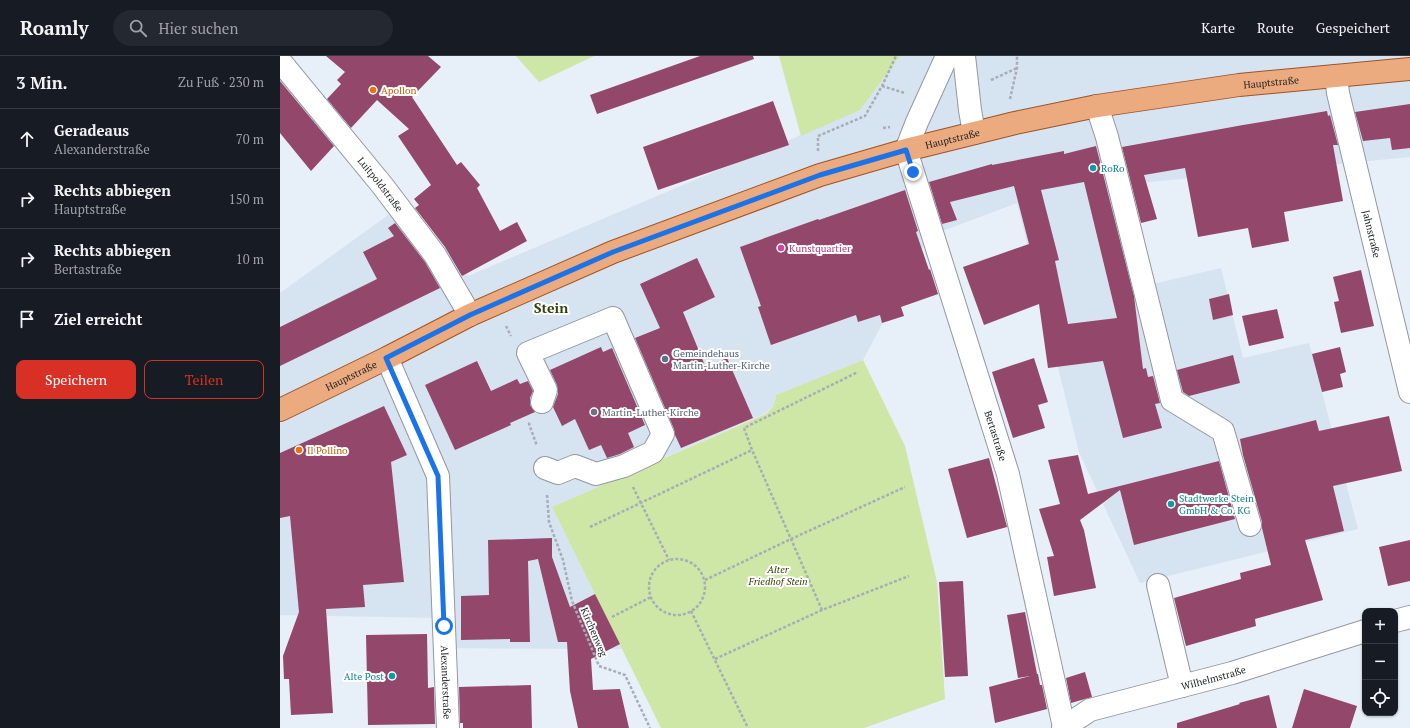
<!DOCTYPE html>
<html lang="de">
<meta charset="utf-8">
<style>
body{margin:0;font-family:"PT Serif",serif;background:#242831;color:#f1f3f6}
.controls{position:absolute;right:12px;bottom:12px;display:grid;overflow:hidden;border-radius:8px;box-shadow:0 1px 3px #0004}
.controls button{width:36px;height:36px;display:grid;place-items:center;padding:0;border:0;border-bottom:1px solid #363941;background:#171b24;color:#f1f3f6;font:20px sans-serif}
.stop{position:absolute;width:12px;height:12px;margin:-9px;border:3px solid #1a73e8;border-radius:50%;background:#fff}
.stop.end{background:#1a73e8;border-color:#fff;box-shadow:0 1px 4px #0008}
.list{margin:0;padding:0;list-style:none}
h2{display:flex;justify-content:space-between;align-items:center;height:52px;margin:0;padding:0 16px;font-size:17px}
h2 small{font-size:13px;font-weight:400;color:#9ea1a6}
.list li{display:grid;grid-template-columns:26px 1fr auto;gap:12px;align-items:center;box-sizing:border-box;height:60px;padding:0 16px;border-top:1px solid #363941}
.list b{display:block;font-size:15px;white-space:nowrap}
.list p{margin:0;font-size:13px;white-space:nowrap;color:#9ea1a6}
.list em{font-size:13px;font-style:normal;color:#9ea1a6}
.actions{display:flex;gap:8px;padding:12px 16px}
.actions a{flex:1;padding:9px 0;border:1px solid #d93025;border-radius:8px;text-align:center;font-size:14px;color:#d93025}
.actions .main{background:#d93025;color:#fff}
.icon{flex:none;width:22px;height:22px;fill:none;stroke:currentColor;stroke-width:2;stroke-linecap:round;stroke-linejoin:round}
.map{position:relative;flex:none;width:1130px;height:672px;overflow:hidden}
header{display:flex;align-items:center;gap:24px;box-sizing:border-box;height:56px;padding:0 20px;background:#171b24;border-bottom:1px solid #363941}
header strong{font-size:19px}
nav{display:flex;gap:22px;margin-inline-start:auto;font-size:14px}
.search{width:280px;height:36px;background:#242831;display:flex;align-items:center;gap:10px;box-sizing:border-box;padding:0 14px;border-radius:22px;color:#9ea1a6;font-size:15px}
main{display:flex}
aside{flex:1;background:#171b24}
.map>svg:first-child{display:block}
</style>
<header>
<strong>Roamly</strong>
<div class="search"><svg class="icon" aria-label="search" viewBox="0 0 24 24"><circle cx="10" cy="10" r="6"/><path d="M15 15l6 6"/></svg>Hier suchen</div>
<nav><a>Karte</a><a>Route</a><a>Gespeichert</a></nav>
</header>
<main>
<aside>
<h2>3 Min.<small>Zu Fuß · 230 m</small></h2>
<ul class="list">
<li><svg class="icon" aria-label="ahead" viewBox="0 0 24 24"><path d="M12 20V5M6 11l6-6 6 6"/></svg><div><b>Geradeaus</b><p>Alexanderstraße</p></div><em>70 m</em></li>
<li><svg class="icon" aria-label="right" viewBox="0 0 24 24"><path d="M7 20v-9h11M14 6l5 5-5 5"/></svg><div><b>Rechts abbiegen</b><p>Hauptstraße</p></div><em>150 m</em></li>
<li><svg class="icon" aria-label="right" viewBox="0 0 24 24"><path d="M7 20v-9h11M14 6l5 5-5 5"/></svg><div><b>Rechts abbiegen</b><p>Bertastraße</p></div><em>10 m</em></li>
<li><svg class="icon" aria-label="arrive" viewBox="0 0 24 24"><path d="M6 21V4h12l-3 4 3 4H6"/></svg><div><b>Ziel erreicht</b></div></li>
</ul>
<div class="actions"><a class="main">Speichern</a><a>Teilen</a></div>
</aside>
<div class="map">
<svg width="1130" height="672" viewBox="0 0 1130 672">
<rect width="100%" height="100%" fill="#e7eff8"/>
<polygon fill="#d6e3f1" points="620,0 1130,0 1130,101 849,128 869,229 941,212 963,302 1029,287 1078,473 860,527 799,396 737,147 649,180 583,304 496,339 494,350 486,357 272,451 342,593 158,592 156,562 0,559 0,237 125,147 188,220 580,54"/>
<g fill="#cee6a6">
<polygon points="236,0 314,0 259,26"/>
<polygon points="499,0 620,0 580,54 521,80"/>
<polygon points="583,304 625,390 657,526 665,643 584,672 381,672 272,451 486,358 494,350 496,339"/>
</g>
<g fill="#93476b" fill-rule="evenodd">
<polygon points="46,0 148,0 161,11 132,41 177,109 181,106 200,129 197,132 220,175 237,166 247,185 182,220 165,191 135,152 139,149 134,143 151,129 118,80 129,73 97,44 71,72 47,43 61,28 57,24 65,16"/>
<polygon points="420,0 473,0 474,3 317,58 310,39"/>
<polygon points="0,25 54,90 31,115 0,77"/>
<polygon points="493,45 509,89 378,134 363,91"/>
<polygon points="1130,48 1130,92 1112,94 1110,82 1083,85 1075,56"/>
<polygon points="1047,55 1048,60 1050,59 1058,89 1053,89 1063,145 1004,156 1009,185 972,192 968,172 918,181 905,112 864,119 877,163 861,167 842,91 963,69"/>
<path d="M 816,90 L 854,240 L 863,313 L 866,312 L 868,321 L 873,320 L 880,347 L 875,348 L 882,372 L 843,382 L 823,305 L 768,312 L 759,248 L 704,269 L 683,211 L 749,188 L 734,130 L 670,146 L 677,164 L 662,168 L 649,126 L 712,108 L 712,109 L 784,95 L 784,98 ZM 804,126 L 837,262 L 788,268 L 775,205 L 779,204 L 761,134 Z"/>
<polygon points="625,134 638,175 636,176 649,214 650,213 658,238 621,251 624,260 602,267 600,259 578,266 576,259 491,289 478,251 481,250 460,191 538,163 539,164"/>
<polygon points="115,167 145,206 160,232 0,310 0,271 97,223 83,196 114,180 108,172"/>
<polygon points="417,202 435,241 403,256 426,312 447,302 473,362 401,392 395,379 394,373 355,282 380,272 360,228"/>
<polygon points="1081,214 1094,270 1061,277 1054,246 1059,245 1053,221"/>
<polygon points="949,238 953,259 933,264 929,243"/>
<polygon points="997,253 1004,282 969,290 962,260"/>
<polygon points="321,291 323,296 332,292 365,369 348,377 354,391 340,398 327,402 321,389 309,394 295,363 282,370 273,351 278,338 277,329 270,314"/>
<polygon points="1060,291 1066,316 1060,318 1063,331 1042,336 1032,298"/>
<polygon points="953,299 960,327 909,340 903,336 897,314"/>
<polygon points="754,302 768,346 758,349 765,372 733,382 712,316"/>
<polygon points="197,305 211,335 237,323 240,328 248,325 253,335 250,342 250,349 255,356 230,367 231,369 175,394 145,329"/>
<polygon points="104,350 127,399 111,406 124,526 83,529 85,551 46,553 53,657 11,659 9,623 4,623 3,600 19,556 10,460 0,462 0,397"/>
<polygon points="1109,360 1122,415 1053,430 1064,475 1025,484 1043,544 975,563 976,570 906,590 894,542 961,523 960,517 991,509 982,472 982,466 963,399 960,383 1036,364 1039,375"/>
<polygon points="798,399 808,438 939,405 955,463 854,489 840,434 800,464 804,474 816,532 774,540 767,501 774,500 759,453 780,448 768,404"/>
<polygon points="709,402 727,471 687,482 668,413"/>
<polygon points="272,482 272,501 290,551 315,538 340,588 311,603 313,634 340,633 349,672 298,672 290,635 287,586 278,586 258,503 248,505 250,586 230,586 230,583 181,584 181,540 209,539 208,484"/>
<polygon points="1130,484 1130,525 1108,530 1099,491"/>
<polygon points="683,525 688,620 665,621 659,526"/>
<polygon points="745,556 757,618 758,618 760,629 762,629 767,653 715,667 709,631 750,620 738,622 727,559"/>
<polygon points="147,578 148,632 154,631 155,668 88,669 86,579"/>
<polygon points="805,616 812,641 791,647 786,622"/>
<polygon points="251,629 252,672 183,672 183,667 180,667 179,631"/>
<polygon points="1024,633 1077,650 1070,672 1012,672"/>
<polygon points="989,639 997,672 897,672 897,667 960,648 959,647"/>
</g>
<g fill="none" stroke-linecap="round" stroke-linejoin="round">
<g stroke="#9298a0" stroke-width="24">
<g id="minor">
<path id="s1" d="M 667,0 L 637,66 L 626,94 L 728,418 L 784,671"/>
<polyline points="684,0 690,54 694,77"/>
<path id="s2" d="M 0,5 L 102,129 L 155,199 L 190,259"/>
<path id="s3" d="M 1056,20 L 1058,37 L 1130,336"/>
<polyline points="817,50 827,81 892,344 943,375 970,469"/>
<path id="s4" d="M 107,302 L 158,420 L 168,672"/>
<polyline points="262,346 266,334 248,297 333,262 383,378 373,396 344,410 316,418 295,410 278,417 265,412"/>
<polyline points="878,529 902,630"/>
<polyline points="1115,565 1130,561"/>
<path id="s5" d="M 783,672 L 810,654 L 952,617 L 1085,575"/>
</g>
</g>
<g stroke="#9c5527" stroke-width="24">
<g id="major">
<path id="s6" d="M 0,354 L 107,302 L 190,259 L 333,196 L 540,119 L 626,94 L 735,67 L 817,50 L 959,29 L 1130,13"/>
</g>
</g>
<g stroke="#a7aeb5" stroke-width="2.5" stroke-dasharray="3 2" stroke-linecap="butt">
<polyline points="711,24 737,12"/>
<polyline points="602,30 625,37"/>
<polyline points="730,43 737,12 737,0"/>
<polyline points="603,72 610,71"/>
<polyline points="538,95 538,80 585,60 602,30 616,0"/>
<polyline points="226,270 231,280"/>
<polyline points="250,367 249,368 257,390"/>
<polyline points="353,431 389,504"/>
<polyline points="267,439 269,466 283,504 292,545 319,610 345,619 370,672"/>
<polyline points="310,471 472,394"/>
<circle cx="397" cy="531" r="28"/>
<polyline points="425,524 511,483 625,431"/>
<polyline points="542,554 472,394 464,372 578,316"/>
<polyline points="411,555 468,672"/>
<polyline points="332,561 371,541"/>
<polyline points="435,603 542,554 629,520"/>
</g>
<use href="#minor" stroke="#fff" stroke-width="22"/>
<use href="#major" stroke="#ecaa7f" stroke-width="22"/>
</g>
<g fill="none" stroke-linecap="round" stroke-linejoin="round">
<polyline stroke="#1a73e8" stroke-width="5" points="164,570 158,420 106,302 190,259 333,196 540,119 626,94 633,116"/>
</g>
<g fill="#e8710a" stroke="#fff" stroke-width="1.5">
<circle cx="93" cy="34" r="4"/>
<circle cx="19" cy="394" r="4"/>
</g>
<g fill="#0f9aa8" stroke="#fff" stroke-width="1.5">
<circle cx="813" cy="112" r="4"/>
<circle cx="891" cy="448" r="4"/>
<circle cx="112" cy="620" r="4"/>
</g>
<circle fill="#d1479c" stroke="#fff" stroke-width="1.5" cx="501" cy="192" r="4"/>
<circle fill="#5c6f8a" stroke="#fff" stroke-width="1.5" cx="385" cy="303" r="4"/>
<circle fill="#6b7280" stroke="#fff" stroke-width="1.5" cx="314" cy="356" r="4"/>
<g text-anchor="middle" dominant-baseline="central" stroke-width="4" stroke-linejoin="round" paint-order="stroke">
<g font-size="10" fill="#1d2023" stroke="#fff">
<text stroke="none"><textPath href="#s6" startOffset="1051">Hauptstraße</textPath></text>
<text stroke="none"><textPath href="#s6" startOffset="727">Hauptstraße</textPath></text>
<text stroke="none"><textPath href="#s2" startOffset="159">Luitpoldstraße</textPath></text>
<text stroke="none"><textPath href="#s3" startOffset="162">Jahnstraße</textPath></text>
<text stroke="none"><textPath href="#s6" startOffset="79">Hauptstraße</textPath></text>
<text stroke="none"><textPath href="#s1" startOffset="402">Bertastraße</textPath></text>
<text transform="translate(314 576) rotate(67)">Kirchenweg</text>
<text stroke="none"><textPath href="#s5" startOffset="160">Wilhelmstraße</textPath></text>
<text stroke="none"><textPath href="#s4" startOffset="335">Alexanderstraße</textPath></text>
</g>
<g font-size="10" fill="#c56008" stroke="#fff" text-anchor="start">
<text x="101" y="34">Apollon</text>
<text x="27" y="394">Il Pollino</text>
</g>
<g font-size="10" fill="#0d838f" stroke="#fff" text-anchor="start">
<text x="821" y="112">RoRo</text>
<text x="899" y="442">Stadtwerke Stein<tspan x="899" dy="12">GmbH &amp; Co. KG</tspan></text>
<text x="104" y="620" text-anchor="end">Alte Post</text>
</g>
<g font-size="10" fill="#b23c85" stroke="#fff" text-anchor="start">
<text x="509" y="192">Kunstquartier</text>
</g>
<g font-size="10" fill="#4e5e75" stroke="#fff" text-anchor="start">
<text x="393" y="297">Gemeindehaus<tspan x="393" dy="12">Martin-Luther-Kirche</tspan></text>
</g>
<g font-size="10" fill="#5b616d" stroke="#fff" text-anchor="start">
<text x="322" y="356">Martin-Luther-Kirche</text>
</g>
<g font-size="10" font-style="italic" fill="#304002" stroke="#fff">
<text x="498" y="513">Alter<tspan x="498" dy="12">Friedhof Stein</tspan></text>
</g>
<g font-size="14" font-weight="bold" fill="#31440e" stroke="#fff">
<text x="271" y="251">Stein</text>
</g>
</g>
</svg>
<div class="controls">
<button>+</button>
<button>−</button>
<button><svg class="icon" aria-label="locate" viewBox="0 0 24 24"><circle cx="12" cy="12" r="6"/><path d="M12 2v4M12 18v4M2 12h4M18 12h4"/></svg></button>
</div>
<div class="stop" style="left:164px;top:570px"></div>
<div class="stop end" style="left:633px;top:116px"></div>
</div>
</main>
